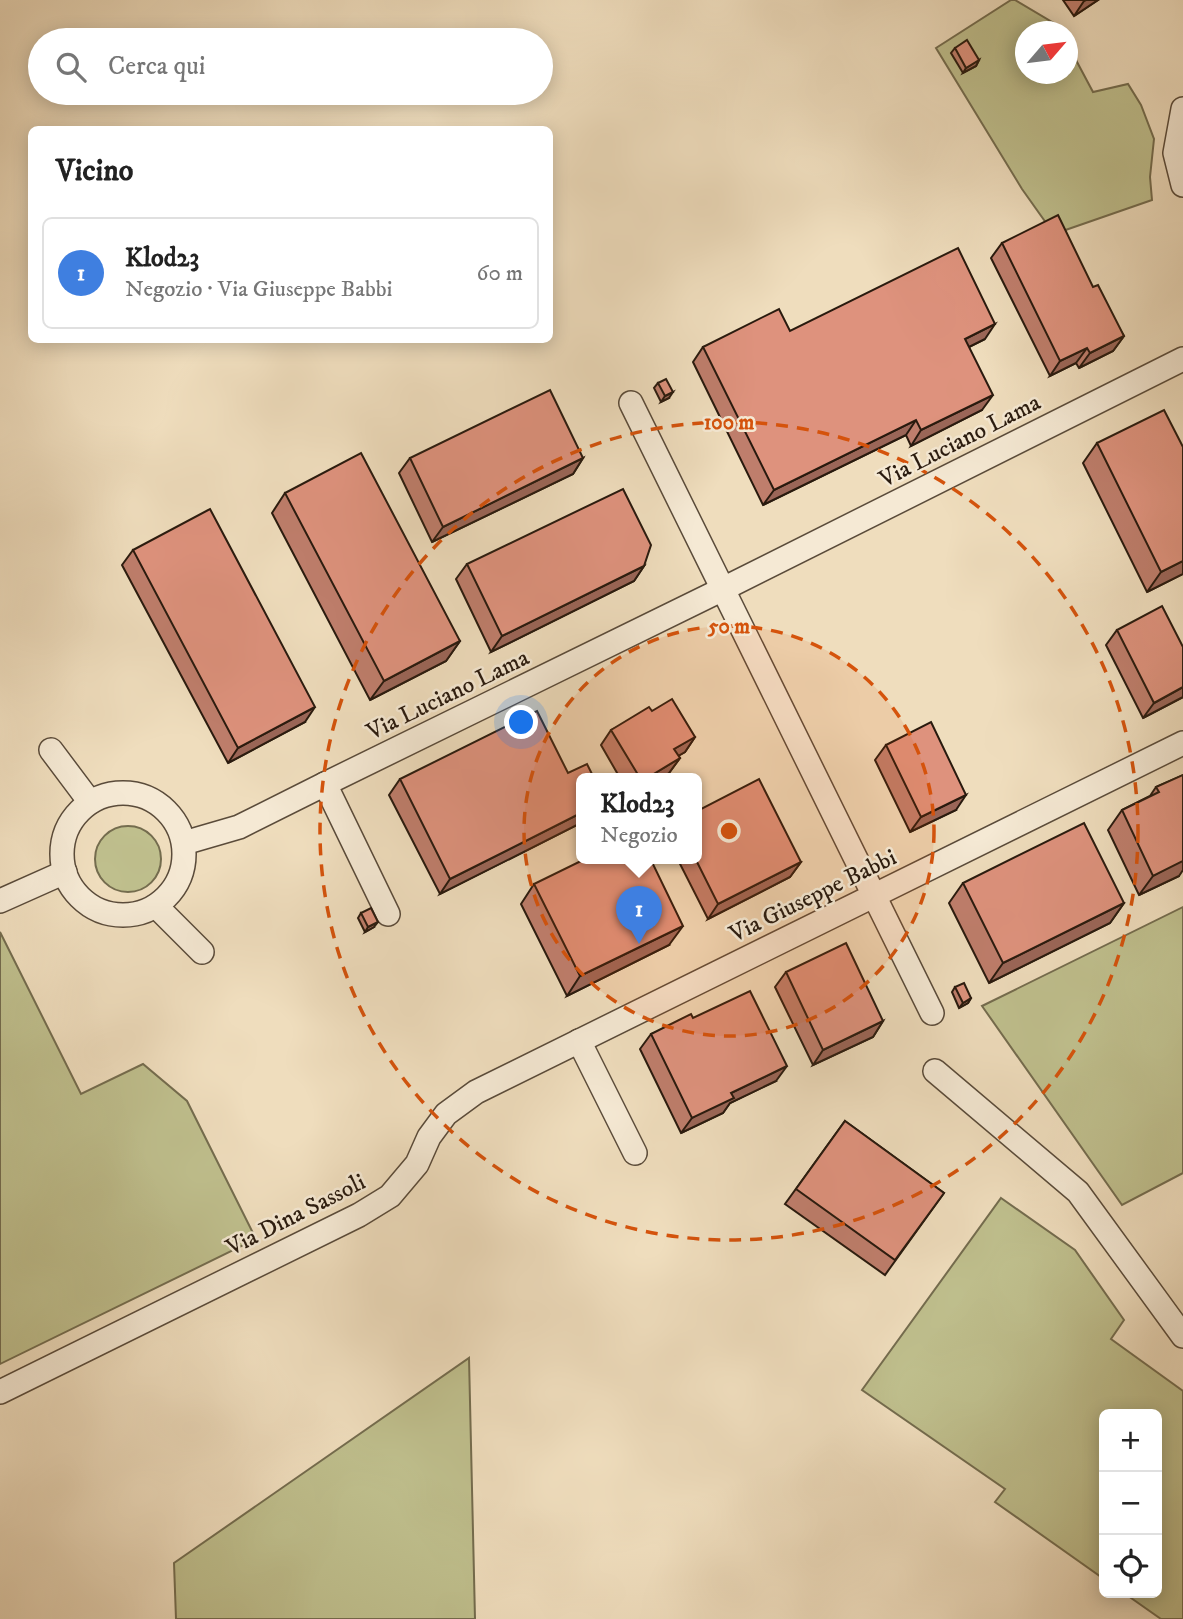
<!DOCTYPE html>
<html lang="it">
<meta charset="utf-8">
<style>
body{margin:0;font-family:"IM FELL DW Pica",serif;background:#f2f2f2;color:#222}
.controls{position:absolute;right:21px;bottom:21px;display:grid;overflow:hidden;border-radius:10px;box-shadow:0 4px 18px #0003}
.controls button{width:63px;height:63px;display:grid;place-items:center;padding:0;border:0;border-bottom:2px solid #e0e0e0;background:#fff;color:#222;font:35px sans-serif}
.compass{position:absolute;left:1015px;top:21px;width:63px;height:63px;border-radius:50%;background:#fff;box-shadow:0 4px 18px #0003;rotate:62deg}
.you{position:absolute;left:522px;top:723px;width:24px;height:24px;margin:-18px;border:5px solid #fff;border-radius:50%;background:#1a73e8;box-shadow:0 0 0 10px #1a73e833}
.badge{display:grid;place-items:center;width:46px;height:46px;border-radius:50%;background:#8f2418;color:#fff;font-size:23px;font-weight:700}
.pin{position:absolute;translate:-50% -58px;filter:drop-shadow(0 2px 4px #0008)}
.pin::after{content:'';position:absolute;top:37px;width:24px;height:21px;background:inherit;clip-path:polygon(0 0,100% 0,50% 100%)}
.popup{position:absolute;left:576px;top:773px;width:126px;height:91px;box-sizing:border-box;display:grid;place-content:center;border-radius:10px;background:#fff;filter:drop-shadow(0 2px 5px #0005);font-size:23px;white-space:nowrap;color:#767676}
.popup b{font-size:26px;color:#222}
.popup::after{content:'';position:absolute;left:50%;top:100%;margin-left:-14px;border:14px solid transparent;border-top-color:#fff}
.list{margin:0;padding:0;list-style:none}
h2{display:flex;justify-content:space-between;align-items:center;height:91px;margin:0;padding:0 28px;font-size:30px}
h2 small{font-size:23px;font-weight:400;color:#767676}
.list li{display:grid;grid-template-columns:46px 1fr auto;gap:21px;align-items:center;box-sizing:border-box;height:112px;margin:0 14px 14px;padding:0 14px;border:2px solid #e0e0e0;border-radius:10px}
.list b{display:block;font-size:26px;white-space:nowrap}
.list p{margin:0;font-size:23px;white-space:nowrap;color:#767676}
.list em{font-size:23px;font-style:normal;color:#767676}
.icon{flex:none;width:38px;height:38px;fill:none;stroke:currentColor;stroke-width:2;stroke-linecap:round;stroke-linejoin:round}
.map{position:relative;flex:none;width:1183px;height:1619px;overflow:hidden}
.search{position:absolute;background:#fff;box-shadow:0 4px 18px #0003;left:28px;top:28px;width:525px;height:77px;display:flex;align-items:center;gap:18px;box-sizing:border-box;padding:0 24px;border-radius:38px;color:#767676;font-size:26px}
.panel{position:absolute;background:#fff;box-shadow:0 4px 18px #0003;left:28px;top:126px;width:525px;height:217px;border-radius:10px}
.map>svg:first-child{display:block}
</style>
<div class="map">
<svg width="1183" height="1619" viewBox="0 0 1183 1619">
<rect width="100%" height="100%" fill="#efddbd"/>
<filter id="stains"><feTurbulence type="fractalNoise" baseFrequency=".00286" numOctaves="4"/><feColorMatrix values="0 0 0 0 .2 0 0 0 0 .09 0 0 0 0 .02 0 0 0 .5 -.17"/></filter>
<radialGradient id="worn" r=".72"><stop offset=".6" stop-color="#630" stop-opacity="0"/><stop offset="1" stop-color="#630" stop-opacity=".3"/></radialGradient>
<g fill="#bfbf8d" stroke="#746c4e" stroke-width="2">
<polygon points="1011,0 1015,0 1057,25 1060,31 1026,32 1026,74 1068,74 1068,45 1093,92 1128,84 1141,105 1154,139 1150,177 1152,200 1054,234 1022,189 936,48"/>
<circle cx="128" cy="859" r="33"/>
<polygon points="1183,907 1183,1173 1122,1205 982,1006"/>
<polygon points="0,932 81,1094 143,1064 187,1101 256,1239 0,1364"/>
<polygon points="1001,1198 1075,1250 1124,1320 1111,1339 1183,1391 1183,1619 1161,1619 1124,1593 1157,1593 1157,1414 1104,1414 1104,1579 995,1502 1005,1489 862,1390"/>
<polygon points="469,1358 475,1619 176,1619 174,1563"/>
</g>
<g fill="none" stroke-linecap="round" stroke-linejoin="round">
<g stroke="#5a4b3a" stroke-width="26">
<g id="street">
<polyline points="1183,109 1175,153 1183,185"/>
<polyline points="631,403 932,1013"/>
<polyline points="51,750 90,802"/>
<circle cx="123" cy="854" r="61"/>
<polyline points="184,843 239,827 325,784"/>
<polyline points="0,901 65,872"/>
<polyline points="156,906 202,952"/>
<polyline points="388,914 325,784 723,589 1183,359"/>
<polyline points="579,1041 635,1153"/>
<polyline points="935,1071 1078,1192 1183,1336"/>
<polyline points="0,1392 359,1215 390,1196 417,1164 429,1137 446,1114 476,1092 1183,743"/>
</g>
</g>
<use href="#street" stroke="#f5e9d4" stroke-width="23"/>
</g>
<g fill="#bf7e6c" stroke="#291a0e" stroke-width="2">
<polygon points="1063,0 1098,0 1074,16"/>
<polygon points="955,48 979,60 976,66 963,73 951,53"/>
<polygon points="1002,243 1093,287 1124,336 1113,351 1079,368 1076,363 1050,376 991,258"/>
<polygon points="790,331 985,339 969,347 982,410 911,446 906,435 763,505 693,362 703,347"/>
<polygon points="658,383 669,398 661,402 654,388"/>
<polygon points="1097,443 1183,574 1147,592 1083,463"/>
<polygon points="410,458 583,458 573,474 432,542 399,473"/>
<polygon points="285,493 460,641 446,661 370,700 272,513"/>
<polygon points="133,550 305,722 228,763 122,565"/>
<polygon points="467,564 644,566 634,581 491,652 456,579"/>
<polygon points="1117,630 1183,647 1183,697 1143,718 1106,645"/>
<polygon points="652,711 695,737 685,752 678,756 680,758 669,773 661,778 620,778 601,745 611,730"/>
<polygon points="886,745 956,810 910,832 875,760"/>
<polygon points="1183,775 1179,876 1139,895 1108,830 1122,810 1150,796 1156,787"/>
<polygon points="581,778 581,823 440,894 389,795 400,779"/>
<polygon points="677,858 697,858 801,862 790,877 708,919"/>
<polygon points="963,883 1124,903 1110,923 989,983 949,903"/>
<polygon points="534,884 669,945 567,996 521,904"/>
<polygon points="361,913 374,927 365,932 358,918"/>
<polygon points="786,972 883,1021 873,1037 813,1065 775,987"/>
<polygon points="955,987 971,998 968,1003 959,1008 952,992"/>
<polygon points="693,1018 776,1081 730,1103 723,1113 681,1133 640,1049 651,1034"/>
<polygon points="845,1121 944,1193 885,1275 785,1204"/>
</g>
<g fill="#9b6658" stroke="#291a0e" stroke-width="2">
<polygon points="1086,0 1098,0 1074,16 1084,1"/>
<polygon points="979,60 976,66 963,73 966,68"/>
<polygon points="995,324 985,339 955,354 965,339"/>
<polygon points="1124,336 1113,351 1079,368 1090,353"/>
<polygon points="1087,348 1076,363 1050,376 1060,361"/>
<polygon points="673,392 669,398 661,402 665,396"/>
<polygon points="993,395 982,410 911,446 921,430"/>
<polygon points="916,420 906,435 763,505 774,490"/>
<polygon points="583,458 573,474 432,542 443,527"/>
<polygon points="1183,561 1183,574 1147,592 1161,572"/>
<polygon points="644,566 634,581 491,652 502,636"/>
<polygon points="460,641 446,661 370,700 384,681"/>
<polygon points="1183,687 1183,697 1143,718 1154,703"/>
<polygon points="315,707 305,722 228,763 238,748"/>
<polygon points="695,737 685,752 664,764 674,749"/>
<polygon points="680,758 669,773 661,778 647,778"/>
<polygon points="966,795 956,810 910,832 921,817"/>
<polygon points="581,813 581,823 440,894 450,879"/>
<polygon points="1183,859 1183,870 1179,876 1139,895 1153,876"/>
<polygon points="801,862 790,877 708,919 718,904"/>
<polygon points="1124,903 1110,923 989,983 1003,963"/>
<polygon points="378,922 374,927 365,932 368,927"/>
<polygon points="683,926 669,945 567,996 580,976"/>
<polygon points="971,998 968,1003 959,1008 963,1003"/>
<polygon points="883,1021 873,1037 813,1065 823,1050"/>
<polygon points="787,1066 776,1081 730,1103 723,1113 681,1133 692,1118 731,1093"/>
</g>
<g fill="#de927d" stroke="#291a0e" stroke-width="2">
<polygon points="967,40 979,60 966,68 955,48"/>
<polygon points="1058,215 1093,287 1098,285 1124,336 1090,353 1087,348 1060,361 1002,243"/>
<polygon points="958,248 995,324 965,339 993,395 921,430 916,420 774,490 703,347 779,309 790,331"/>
<polygon points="666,379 673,392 665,396 658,383"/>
<polygon points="550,390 583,458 443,527 410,458"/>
<polygon points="1164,410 1183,447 1183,561 1161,572 1097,443"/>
<polygon points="361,453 460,641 384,681 285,493"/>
<polygon points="623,489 651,545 644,566 502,636 467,564"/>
<polygon points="210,509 315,707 238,748 133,550"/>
<polygon points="1162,606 1183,647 1183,687 1154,703 1117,630"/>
<polygon points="672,699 695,737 674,749 680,758 647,778 640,778 611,730 649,707 652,711"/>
<polygon points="537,711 568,773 587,764 594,778 581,778 581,813 450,879 400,779"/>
<polygon points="931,722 966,795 921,817 886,745"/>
<polygon points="1183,775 1183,861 1153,876 1122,810 1159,792 1156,787"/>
<polygon points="759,779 801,862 718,904 695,858 697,858 697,811"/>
<polygon points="1084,823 1124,903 1003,963 963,883"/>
<polygon points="587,858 650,858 683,926 580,976 534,884"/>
<polygon points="371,908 378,922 368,927 361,913"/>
<polygon points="846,943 883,1021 823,1050 786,972"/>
<polygon points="964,983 971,998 963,1003 955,987"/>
<polygon points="750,991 787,1066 731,1093 734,1098 692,1118 651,1034 691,1014 693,1018"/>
<polygon points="845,1121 944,1193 895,1260 796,1189"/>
</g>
<circle cx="729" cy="831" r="205" fill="#d5530c" fill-opacity=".12"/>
<g fill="none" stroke="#d5530c" stroke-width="3.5" stroke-dasharray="12 9">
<circle cx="729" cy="831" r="205"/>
<circle cx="729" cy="831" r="409"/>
</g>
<g text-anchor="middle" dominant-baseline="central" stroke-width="5" stroke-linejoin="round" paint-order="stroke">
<g font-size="24" fill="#291a0e" stroke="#f5e9d4">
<text transform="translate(960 441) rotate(-27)">Via Luciano Lama</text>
<text transform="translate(448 695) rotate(-26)">Via Luciano Lama</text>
<text transform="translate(813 896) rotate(-26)">Via Giuseppe Babbi</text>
<text transform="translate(296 1215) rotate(-27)">Via Dina Sassoli</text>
</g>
</g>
<circle cx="729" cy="831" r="10" fill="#d5530c" stroke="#f5e9d4" stroke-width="3.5"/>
<g font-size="21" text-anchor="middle" font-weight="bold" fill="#d5530c" stroke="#f5e9d4" stroke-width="5" stroke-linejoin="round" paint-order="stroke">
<text x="729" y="429">100 m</text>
<text x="729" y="633">50 m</text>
</g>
<rect width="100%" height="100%" filter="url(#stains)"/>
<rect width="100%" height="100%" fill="url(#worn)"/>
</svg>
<div class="controls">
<button>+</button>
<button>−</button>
<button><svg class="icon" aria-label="locate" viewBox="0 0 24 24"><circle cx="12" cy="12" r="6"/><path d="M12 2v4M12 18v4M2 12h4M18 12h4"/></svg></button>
</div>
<svg class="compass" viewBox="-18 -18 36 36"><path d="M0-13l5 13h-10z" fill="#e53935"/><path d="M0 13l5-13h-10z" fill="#767676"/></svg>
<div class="you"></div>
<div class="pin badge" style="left:639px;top:944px;background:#3f7fe0">1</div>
<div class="popup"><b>Klod23</b>Negozio</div>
<div class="search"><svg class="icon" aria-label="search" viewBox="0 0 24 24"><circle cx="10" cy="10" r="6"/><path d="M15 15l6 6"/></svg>Cerca qui</div>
<section class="panel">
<h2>Vicino<small></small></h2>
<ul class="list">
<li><span class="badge" style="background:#3f7fe0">1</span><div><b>Klod23</b><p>Negozio · Via Giuseppe Babbi</p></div><em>60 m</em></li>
</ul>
</section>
</div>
